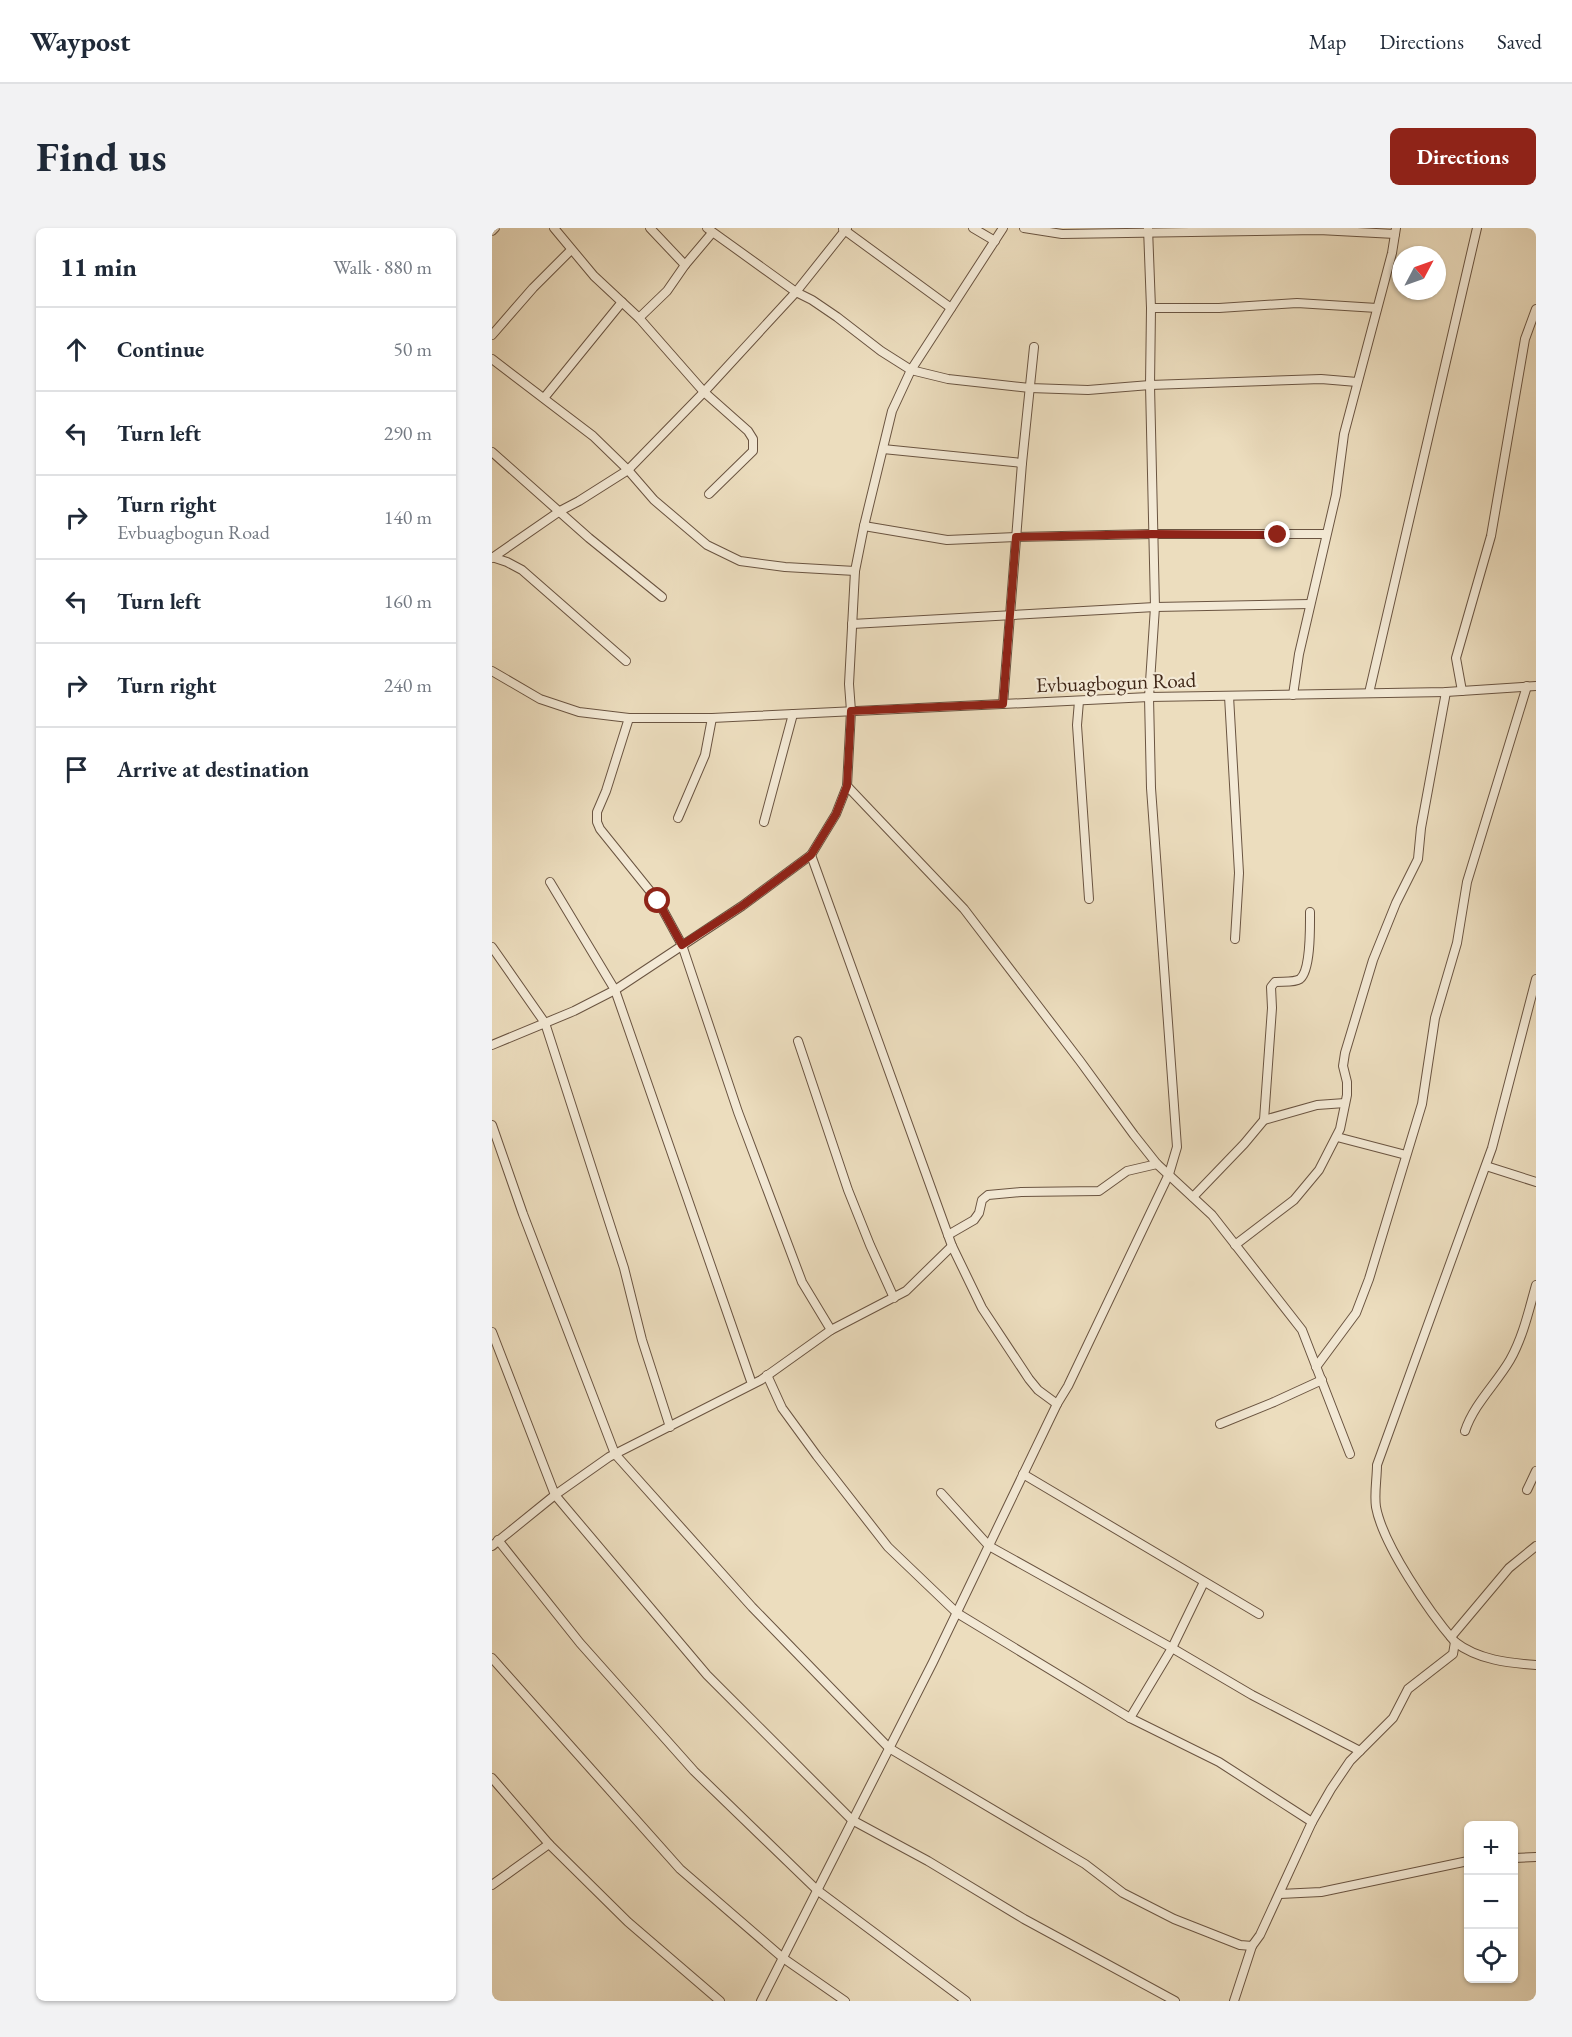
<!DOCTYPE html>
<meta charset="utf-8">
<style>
body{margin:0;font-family:"EB Garamond",serif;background:#f2f2f3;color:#1f2937}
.controls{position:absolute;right:18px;bottom:18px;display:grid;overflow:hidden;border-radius:9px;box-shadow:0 2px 4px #0004}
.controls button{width:54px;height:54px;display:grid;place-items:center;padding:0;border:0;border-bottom:2px solid #e0e1e3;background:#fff;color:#1f2937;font:30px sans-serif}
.compass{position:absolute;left:900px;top:18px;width:54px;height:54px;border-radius:50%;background:#fff;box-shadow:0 2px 4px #0004;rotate:49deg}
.stop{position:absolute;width:18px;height:18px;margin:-14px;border:4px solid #8f2418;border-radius:50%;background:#fff}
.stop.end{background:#8f2418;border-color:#fff;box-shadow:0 2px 6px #0008}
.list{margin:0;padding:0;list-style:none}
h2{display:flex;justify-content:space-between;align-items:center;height:78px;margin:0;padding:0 24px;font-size:26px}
h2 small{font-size:20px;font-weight:400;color:#747a83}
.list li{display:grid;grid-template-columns:39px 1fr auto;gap:18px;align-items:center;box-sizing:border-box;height:84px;padding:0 24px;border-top:2px solid #e0e1e3}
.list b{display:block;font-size:22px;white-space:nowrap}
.list p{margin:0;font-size:20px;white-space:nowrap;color:#747a83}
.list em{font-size:20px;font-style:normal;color:#747a83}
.icon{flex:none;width:33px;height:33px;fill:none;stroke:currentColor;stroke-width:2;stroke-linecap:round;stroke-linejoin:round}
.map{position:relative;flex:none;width:1044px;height:1773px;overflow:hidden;border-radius:9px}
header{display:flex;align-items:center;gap:36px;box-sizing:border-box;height:84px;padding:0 30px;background:#fff;border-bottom:2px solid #e0e1e3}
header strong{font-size:28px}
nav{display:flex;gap:33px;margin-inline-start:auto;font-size:21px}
.intro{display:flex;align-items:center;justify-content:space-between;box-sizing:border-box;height:144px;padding:0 36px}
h1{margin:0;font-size:42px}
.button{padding:15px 27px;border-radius:9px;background:#8f2418;color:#fff;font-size:21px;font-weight:700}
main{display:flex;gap:36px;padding:0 36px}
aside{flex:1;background:#fff;border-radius:9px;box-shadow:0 2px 4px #0004}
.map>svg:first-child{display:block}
</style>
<header>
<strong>Waypost</strong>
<nav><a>Map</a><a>Directions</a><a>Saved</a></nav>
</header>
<div class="intro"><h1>Find us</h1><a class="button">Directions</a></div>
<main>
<aside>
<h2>11 min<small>Walk · 880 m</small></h2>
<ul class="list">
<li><svg class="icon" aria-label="ahead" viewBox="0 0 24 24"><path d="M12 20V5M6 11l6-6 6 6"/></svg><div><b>Continue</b></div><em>50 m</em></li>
<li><svg class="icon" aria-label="left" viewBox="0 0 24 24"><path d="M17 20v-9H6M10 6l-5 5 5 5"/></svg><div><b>Turn left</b></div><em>290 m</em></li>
<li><svg class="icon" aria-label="right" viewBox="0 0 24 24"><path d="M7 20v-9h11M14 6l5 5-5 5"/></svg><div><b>Turn right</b><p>Evbuagbogun Road</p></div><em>140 m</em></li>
<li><svg class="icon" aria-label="left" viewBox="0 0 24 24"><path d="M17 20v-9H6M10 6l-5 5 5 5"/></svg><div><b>Turn left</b></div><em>160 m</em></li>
<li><svg class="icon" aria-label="right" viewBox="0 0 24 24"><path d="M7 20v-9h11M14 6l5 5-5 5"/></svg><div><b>Turn right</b></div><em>240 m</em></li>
<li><svg class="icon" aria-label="arrive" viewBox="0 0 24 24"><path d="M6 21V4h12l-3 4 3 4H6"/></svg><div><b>Arrive at destination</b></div></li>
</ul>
</aside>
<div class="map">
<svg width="1044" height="1773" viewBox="0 0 1044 1773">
<rect width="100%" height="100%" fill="#ecddbe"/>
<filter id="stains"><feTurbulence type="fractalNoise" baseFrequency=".00333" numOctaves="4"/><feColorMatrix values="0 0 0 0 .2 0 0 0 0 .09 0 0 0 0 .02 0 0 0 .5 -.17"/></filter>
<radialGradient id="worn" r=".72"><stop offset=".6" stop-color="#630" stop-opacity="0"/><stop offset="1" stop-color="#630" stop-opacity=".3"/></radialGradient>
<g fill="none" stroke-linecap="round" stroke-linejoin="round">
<g stroke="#6a5441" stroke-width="10">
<g id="street">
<polyline points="62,0 102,48 147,90 212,164 256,203 261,211 261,223 217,266"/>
<polyline points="215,0 304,64 320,72 345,89 389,123 419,142 456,151 538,160 596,162 658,157 829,151 865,154"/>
<polyline points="481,0 503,13"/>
<polyline points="532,0 570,6 827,2 903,6"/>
<polyline points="351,1 459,80"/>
<polyline points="0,3 3,0"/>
<polyline points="193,37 220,5"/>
<polyline points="659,80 727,80 805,75 885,80"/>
<polyline points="147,90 175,63 193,37 158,0"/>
<polyline points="0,107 41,60 79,22"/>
<polyline points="0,131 101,208 136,242 162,272 215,317 248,333 293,339 363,343"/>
<polyline points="52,170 130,74"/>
<polyline points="391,221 530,235"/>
<polyline points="0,224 97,310 170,369"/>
<polyline points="372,298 455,312 524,309 660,306 834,306"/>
<polyline points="0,329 15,334 30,342 134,433"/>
<polyline points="0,330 68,283 87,273 136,242 212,164 304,64 355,0"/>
<polyline points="360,396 663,379 818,376"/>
<polyline points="0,443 48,471 87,484 137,490 220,490 657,469 954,464 1044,458"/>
<polyline points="970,463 964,430 999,308 1033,111 1044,81"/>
<polyline points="877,465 985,0"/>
<polyline points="801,467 807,426 844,267 852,206 900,25 904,0"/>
<polyline points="737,468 747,645 743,711"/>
<polyline points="587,473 585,497 597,671"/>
<polyline points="511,476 530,235 542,119"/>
<polyline points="137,490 114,563 105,584 105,594 108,601 166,673 190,717 246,884 310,1054 339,1102"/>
<polyline points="355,558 472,681 588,833 642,907 665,936 720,987 810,1102 858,1226"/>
<polyline points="186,590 213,527 220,490"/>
<polyline points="272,594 301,486"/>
<polyline points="319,627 460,1018 490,1080 537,1151 546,1162 565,1176 576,1158 677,946 685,919 659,560 657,469 663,379 658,157 659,80 656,0"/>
<polyline points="58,654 123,762 260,1156"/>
<polyline points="0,719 53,795 132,1040 150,1112 178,1199"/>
<path d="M 1044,751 L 1000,920 L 885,1237 C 885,1250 882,1266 884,1279 C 891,1317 938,1385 963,1414 C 986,1432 1017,1435 1044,1437"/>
<polyline points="306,813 356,962 378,1017 402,1070"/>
<polyline points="0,817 82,783 123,762 250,678 319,627 344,586 355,558 359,483 357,456 363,343 372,298 400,183 419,142 511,0"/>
<polyline points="772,892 825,877 853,875"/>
<polyline points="0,897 31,986 123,1226 260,1379 397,1520 593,1636 631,1665 682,1691 748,1717 760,1718 768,1707 820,1594 839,1561 858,1533 901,1490 916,1461 961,1426 963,1414"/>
<polyline points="845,909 914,927"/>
<polyline points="994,938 1044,954"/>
<path d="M 701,969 L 752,916 L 772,892 L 780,780 L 779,759 L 783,754 C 790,753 802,755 808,751 C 819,742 818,698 818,684"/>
<polyline points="456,1007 482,992 487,985 490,972 496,967 529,964 607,963 635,943 665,936"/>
<polyline points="743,1017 802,972 827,942 848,901 855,867 855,854 851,838 853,825 881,732 904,675 926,631 929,600 954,464"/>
<polyline points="0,1104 63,1267 117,1229 269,1152 339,1102 414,1063 460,1018"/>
<polyline points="824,1139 864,1085 877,1051 930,876 943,790 965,715 975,654 1035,458"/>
<polyline points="275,1147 290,1180 325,1228 396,1319 465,1385 638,1490 727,1534 820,1594"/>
<polyline points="728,1196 782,1174 830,1152"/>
<path d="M 973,1203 C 982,1176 1004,1156 1018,1132 C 1031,1109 1037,1082 1044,1057"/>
<polyline points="531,1246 767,1386"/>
<polyline points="1035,1262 1044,1243"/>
<polyline points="449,1265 497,1318 680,1420 760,1467 868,1523"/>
<polyline points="6,1312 88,1415 202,1543 325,1662 474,1773"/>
<polyline points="0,1318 63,1267 215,1447 360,1592 436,1633 532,1691 683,1773"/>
<polyline points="959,1409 1017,1340 1044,1318"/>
<polyline points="0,1430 188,1641 291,1730 353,1773"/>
<polyline points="638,1490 680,1420 712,1354"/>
<polyline points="0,1550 57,1616 136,1694 228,1773"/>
<polyline points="1022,1630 1044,1629"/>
<polyline points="0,1657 57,1616"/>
<polyline points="788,1666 829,1664 976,1633"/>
<polyline points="269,1773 441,1434 565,1176"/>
<polyline points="742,1773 760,1718"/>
</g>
</g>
<use href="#street" stroke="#f3e9d5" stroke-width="8"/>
</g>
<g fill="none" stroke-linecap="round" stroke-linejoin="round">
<polyline stroke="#8f2418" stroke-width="8" points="166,673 190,717 250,678 319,627 344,586 355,558 359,483 511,476 524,309 660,306 786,307"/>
</g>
<g text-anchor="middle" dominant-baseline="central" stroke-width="4.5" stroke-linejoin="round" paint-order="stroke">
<g font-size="21" fill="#3f2617" stroke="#f3e9d5">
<text transform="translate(624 454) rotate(-2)">Evbuagbogun Road</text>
</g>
</g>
<rect width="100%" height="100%" filter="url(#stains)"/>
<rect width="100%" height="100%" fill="url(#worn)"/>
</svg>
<div class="controls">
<button>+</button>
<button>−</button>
<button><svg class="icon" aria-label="locate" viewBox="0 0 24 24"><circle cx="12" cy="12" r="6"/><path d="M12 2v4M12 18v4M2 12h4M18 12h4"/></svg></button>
</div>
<svg class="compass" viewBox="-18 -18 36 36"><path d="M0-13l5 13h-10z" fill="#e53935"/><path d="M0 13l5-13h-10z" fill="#747a83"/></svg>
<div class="stop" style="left:166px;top:673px"></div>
<div class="stop end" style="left:786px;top:307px"></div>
</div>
</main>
